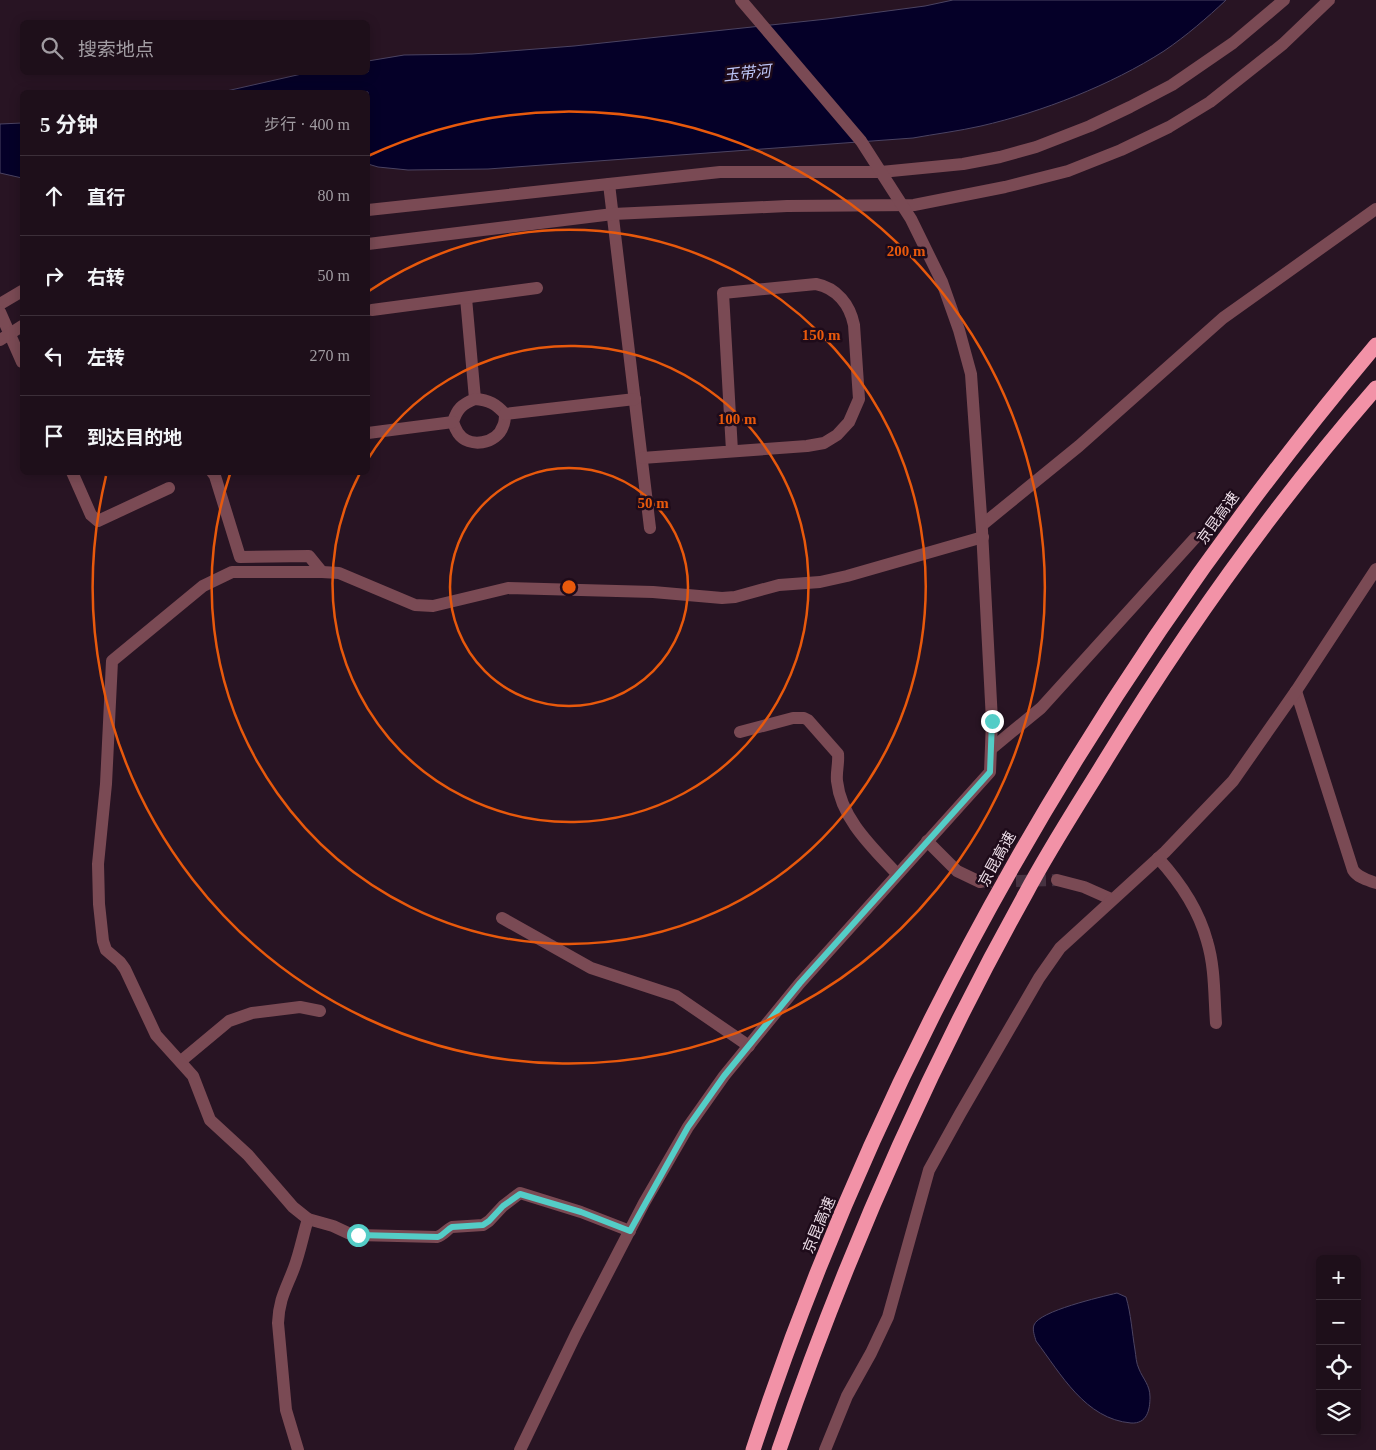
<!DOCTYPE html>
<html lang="zh">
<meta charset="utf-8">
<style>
body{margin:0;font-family:"Times New Roman","Noto Sans SC",serif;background:#2b1d27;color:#f1f3f6}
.controls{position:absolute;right:15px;bottom:15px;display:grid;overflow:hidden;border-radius:8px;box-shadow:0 2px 12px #0003}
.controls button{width:45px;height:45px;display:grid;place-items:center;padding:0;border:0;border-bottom:1px solid #3c2f39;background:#1e0f1a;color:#f1f3f6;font:25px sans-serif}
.stop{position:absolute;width:15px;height:15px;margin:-11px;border:4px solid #54cdc7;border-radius:50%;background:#fff}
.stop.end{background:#54cdc7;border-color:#fff;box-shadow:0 1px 5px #0008}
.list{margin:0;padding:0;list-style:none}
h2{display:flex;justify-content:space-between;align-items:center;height:65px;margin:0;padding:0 20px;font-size:21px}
h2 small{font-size:16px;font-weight:400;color:#a19ca2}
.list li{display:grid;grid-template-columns:32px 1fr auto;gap:15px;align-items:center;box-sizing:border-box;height:80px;padding:0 20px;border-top:1px solid #3c2f39}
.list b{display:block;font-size:19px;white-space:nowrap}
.list em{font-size:16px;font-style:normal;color:#a19ca2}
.icon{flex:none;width:28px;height:28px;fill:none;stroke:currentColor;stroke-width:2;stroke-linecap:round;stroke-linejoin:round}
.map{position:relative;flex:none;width:1376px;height:1450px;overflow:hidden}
.search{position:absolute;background:#1e0f1a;box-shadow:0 2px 12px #0003;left:20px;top:20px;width:350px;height:55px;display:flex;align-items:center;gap:12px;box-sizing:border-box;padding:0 18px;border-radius:8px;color:#a19ca2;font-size:19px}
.panel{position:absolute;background:#1e0f1a;box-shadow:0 2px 12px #0003;left:20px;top:90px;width:350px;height:385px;border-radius:8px}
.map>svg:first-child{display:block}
</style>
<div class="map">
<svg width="1376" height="1450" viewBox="0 0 1376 1450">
<rect width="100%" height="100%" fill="#281423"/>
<g fill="#050028" stroke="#4b4362">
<path d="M 953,0 L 1226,0 C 1207,18 1186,36 1164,51 C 1111,85 1042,112 981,126 C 959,131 935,134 913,138 L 488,169 L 408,170 L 378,167 L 368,164 L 368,92 L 222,92 L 306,73 L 368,72 L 368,61 L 404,55 L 472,54 L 574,46 L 827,19 L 925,6 Z"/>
<polygon points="22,123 22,178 0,173 0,124"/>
<path d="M 1117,1293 L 1126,1297 C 1131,1314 1132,1332 1135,1350 C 1136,1356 1136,1363 1139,1369 C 1143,1379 1150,1385 1150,1397 C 1150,1410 1147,1424 1131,1423 C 1085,1419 1061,1374 1036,1341 C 1035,1337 1032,1330 1034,1325 C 1039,1311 1101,1297 1117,1293 Z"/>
</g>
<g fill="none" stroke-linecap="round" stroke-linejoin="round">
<polyline stroke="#463241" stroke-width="12" stroke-dasharray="12 6" stroke-linecap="butt" points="980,882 1057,880"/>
<g stroke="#7a4a54" stroke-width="12">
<polyline points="609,184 650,528"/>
<polyline points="368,210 720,172 881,172 963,164 1000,157 1036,147 1090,126 1130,107 1172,85 1233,43 1284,0"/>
<polyline points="368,244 613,214 787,206 914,205 1005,187 1068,171 1121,150 1169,127 1210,102 1283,44 1329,0"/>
<polyline points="466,298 475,399"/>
<polyline points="0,304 22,291"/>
<polyline points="372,310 537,288"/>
<polyline points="0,312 22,362"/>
<polyline points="0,340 22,326"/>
<path d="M 475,399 C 489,400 496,404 505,414 C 505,418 505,422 503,426 C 497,444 469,449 458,433 C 456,430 454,425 453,422 C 457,409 462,404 475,399 Z"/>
<polyline points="505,414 635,399"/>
<polyline points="368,433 453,422"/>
<path d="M 642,458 L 807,446 L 824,443 L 837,435 L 849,422 L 859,399 L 854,325 C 850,305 837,288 816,284 L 723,293 L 732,451"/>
<polyline points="72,472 91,515 98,521 169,488"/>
<polyline points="212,472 215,476 240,557 309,556 322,572"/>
<polyline points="982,525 1079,446 1223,318 1376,209"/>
<path d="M 1296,691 L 1353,870 C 1358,878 1368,880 1376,883"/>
<path d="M 740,732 L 793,718 L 804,718 L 808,720 L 838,754 C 839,763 836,772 837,781 C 841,819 873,848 897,874"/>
<polyline points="991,749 1041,708 1195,538"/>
<polyline points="927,841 957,871 980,882"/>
<path d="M 1158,858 C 1179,881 1199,911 1207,941 C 1215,967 1214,996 1216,1023"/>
<polyline points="1057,880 1084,887 1111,899"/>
<polyline points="502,918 591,968 676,996 749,1046"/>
<polyline points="181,1061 229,1021 252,1013 300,1007 320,1011"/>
<path d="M 308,1219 L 333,1226 L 348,1233 L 358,1235 L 437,1237 C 444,1235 446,1230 452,1227 L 483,1225 L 489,1221 L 503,1206 L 520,1193 L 581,1212 L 630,1231"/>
<path d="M 298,1450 L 286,1410 L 278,1323 C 279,1299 286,1289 294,1268 C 300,1252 303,1235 308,1219 L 293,1207 L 248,1155 L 210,1120 L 193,1076 L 156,1035 L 125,969 L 120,962 L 106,950 L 103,941 L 99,904 L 98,864 L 106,784 L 112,661 L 203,586 L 232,572 L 322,572 L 339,573 L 415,605 L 433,606 L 508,588 L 653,592 L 722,598 L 735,597 L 779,585 L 820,582 L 847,576 L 983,537"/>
<polyline points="520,1450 576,1334 644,1203 688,1127 724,1076 800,983 990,772 992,721 982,530 971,374 959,330 942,282 911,219 861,141 741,0"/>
<polyline points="825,1450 847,1396 871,1353 888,1317 929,1170 960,1114 1039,978 1060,948 1165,852 1233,781 1296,691 1376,569"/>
</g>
<g stroke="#f292a7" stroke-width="15">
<path d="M 753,1450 C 884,1049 1105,667 1376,345"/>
<path d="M 779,1450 C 845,1258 927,1071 1026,893 C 1050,848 1078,805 1105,761 C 1185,630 1275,504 1376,388"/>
</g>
</g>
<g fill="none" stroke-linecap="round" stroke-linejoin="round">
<path stroke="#54cdc7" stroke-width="6" d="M 358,1235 L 438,1237 C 444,1235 446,1230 452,1227 L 483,1225 L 489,1221 L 503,1206 L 520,1194 L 581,1212 L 630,1231 L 688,1127 L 724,1076 L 800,983 L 990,772 L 992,721"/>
</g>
<g fill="none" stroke="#e8590c" stroke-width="2.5">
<circle cx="569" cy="587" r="119"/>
<path d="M368 459A238 238 0 1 1 360 473"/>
<path d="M369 291A357 357 0 1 1 230 474"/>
<path d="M368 156A476 476 0 1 1 106 476"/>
</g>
<g text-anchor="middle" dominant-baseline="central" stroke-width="5" stroke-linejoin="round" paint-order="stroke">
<g font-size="15" fill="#eddee8" stroke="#1e0b1a">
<text transform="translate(1218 518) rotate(-54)">京昆高速</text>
<text transform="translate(997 859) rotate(-61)">京昆高速</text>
<text transform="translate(819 1225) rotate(-67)">京昆高速</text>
</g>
<g font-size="16" font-style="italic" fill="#bcc4f6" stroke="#1e0b1a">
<text transform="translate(747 73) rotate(-6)">玉带河</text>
</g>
</g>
<circle cx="569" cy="587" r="8" fill="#e8590c" stroke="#1e0b1a" stroke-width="2.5"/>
<g font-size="15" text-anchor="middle" font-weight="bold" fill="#e8590c" stroke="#1e0b1a" stroke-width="5" stroke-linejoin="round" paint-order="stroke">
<text x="906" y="256">200 m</text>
<text x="821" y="340">150 m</text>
<text x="737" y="424">100 m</text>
<text x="653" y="508">50 m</text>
</g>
</svg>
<div class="controls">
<button>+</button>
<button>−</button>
<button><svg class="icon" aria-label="locate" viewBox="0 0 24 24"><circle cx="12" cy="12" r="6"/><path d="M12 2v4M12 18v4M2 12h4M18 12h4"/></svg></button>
<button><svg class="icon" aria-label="layers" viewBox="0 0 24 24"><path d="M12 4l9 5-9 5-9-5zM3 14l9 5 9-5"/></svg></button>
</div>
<div class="stop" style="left:358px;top:1235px"></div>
<div class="stop end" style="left:992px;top:721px"></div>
<div class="search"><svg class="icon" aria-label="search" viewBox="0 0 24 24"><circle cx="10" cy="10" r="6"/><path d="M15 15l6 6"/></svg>搜索地点</div>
<section class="panel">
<h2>5 分钟<small>步行 · 400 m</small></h2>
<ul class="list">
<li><svg class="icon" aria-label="ahead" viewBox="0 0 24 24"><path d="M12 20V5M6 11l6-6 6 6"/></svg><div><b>直行</b></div><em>80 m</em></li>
<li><svg class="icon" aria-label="right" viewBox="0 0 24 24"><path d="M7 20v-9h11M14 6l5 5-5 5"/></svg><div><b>右转</b></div><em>50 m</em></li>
<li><svg class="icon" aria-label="left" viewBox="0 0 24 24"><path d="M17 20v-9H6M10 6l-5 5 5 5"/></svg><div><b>左转</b></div><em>270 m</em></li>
<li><svg class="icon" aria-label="arrive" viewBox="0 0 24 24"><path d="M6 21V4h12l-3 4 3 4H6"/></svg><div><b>到达目的地</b></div></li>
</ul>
</section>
</div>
